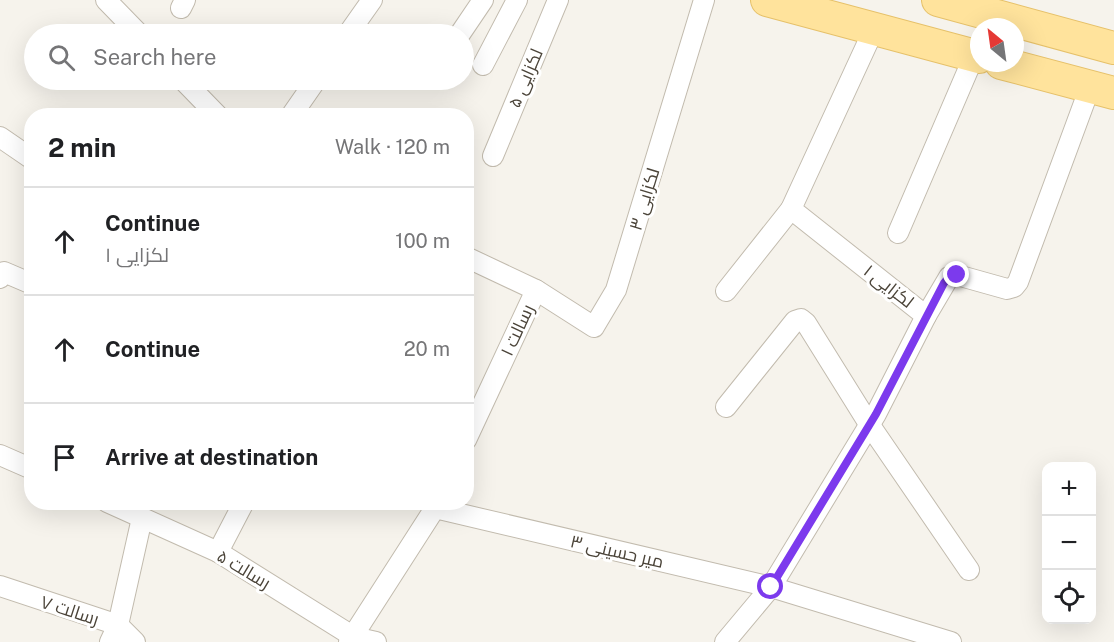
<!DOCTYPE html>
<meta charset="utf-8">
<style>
body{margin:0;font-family:"Public Sans",Cairo,sans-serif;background:#f2f2f2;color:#202124}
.controls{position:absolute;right:18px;bottom:18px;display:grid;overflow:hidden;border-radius:12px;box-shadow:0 6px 24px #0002}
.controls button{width:54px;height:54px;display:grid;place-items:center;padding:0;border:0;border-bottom:2px solid #e0e0e0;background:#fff;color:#202124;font:30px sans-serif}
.compass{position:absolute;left:970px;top:18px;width:54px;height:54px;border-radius:50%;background:#fff;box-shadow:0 6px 24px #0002;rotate:331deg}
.stop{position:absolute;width:18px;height:18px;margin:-14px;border:4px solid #7c3aed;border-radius:50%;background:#fff}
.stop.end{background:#7c3aed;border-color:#fff;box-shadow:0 2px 6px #0008}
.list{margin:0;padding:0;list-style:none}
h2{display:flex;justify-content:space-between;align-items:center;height:78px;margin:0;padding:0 24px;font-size:26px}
h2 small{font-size:20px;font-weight:400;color:#757577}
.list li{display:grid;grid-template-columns:39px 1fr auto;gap:18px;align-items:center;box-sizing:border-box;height:108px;padding:0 24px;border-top:2px solid #e0e0e0}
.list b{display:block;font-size:22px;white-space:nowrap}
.list p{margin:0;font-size:20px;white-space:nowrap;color:#757577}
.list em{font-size:20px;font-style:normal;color:#757577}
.icon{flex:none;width:33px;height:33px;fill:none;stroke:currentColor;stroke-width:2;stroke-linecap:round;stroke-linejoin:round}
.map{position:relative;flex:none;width:1114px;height:642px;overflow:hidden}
.search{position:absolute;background:#fff;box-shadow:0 6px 24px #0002;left:24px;top:24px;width:450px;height:66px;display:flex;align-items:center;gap:15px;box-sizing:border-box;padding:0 21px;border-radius:33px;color:#757577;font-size:22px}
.panel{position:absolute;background:#fff;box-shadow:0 6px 24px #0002;left:24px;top:108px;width:450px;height:402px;border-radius:24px}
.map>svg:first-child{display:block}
</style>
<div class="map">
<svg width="1114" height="642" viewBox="0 0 1114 642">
<rect width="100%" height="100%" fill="#f6f3ec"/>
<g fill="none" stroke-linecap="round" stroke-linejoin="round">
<g stroke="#c2bbae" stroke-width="22">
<g id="minor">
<polyline points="106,0 139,34"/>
<polyline points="181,8 185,0"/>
<polyline points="348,34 372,0"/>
<polyline points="460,34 483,0"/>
<polyline points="483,65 517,0"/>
<polyline points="183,80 218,116"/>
<polyline points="291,116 316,80"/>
<polyline points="0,137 32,159"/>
<polyline points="493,156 558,0"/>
<polyline points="898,233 974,56"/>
<polyline points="466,257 536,290 466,440"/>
<polyline points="0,278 4,272 32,284"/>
<polyline points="536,290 594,327 616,290 704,0"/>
<polyline points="726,291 791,209"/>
<polyline points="926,316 949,277 957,275 1007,289 1014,287 1018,282 1090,87"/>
<polyline points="726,407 795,321 801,319 806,323 869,424 969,570"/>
<polyline points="0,455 32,469"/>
<polyline points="107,502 218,552 354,637 376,642"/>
<polyline points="218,552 244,502"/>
<polyline points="0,586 118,625 135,642"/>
<polyline points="110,642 118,625 142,518"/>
<polyline points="349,642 435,508 771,587 951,642"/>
<polyline points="725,642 771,587 876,414 926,316 791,209 874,29"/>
</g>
</g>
<g stroke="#e6c16a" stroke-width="34">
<g id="primary">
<polyline points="767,0 979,57"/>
<polyline points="938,0 1114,48"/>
<polyline points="1001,63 1114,93"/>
</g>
</g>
<use href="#minor" stroke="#fff" stroke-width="20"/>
<use href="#primary" stroke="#ffe39c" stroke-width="32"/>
</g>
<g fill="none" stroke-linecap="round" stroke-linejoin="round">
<polyline stroke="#7c3aed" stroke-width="8" points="771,587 876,414 944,283 949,277 957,275"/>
</g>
<g text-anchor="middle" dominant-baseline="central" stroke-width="6" stroke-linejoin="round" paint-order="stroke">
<g font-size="18" fill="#4b4439" stroke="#fff">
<text transform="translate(525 78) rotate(-67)">لکزایی ۵</text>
<text transform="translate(644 199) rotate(-73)">لکزایی ۳</text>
<text transform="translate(889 286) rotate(38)">لکزایی ۱</text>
<text transform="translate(517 330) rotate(-65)">رسالت ۱</text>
<text transform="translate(617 551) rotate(13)">میر حسینی ۳</text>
<text transform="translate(244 569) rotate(31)">رسالت ۵</text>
<text transform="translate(70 610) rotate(18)">رسالت ۷</text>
</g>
</g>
</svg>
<div class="controls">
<button>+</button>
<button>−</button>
<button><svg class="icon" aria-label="locate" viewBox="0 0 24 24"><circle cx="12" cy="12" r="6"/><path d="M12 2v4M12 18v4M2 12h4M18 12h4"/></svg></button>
</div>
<svg class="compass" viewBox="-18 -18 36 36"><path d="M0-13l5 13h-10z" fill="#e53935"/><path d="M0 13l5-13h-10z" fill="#757577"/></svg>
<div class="stop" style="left:771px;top:587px"></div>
<div class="stop end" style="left:957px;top:275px"></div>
<div class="search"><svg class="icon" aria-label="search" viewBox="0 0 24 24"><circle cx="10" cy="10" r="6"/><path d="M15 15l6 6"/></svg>Search here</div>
<section class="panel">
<h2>2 min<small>Walk · 120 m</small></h2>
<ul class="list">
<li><svg class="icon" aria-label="ahead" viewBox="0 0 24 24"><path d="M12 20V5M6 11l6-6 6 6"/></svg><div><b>Continue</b><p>لکزایی ۱</p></div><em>100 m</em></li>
<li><svg class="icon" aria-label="ahead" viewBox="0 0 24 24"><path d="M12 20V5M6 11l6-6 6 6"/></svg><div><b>Continue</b></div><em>20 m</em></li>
<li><svg class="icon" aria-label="arrive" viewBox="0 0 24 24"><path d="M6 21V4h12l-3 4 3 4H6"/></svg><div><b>Arrive at destination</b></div></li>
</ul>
</section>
</div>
